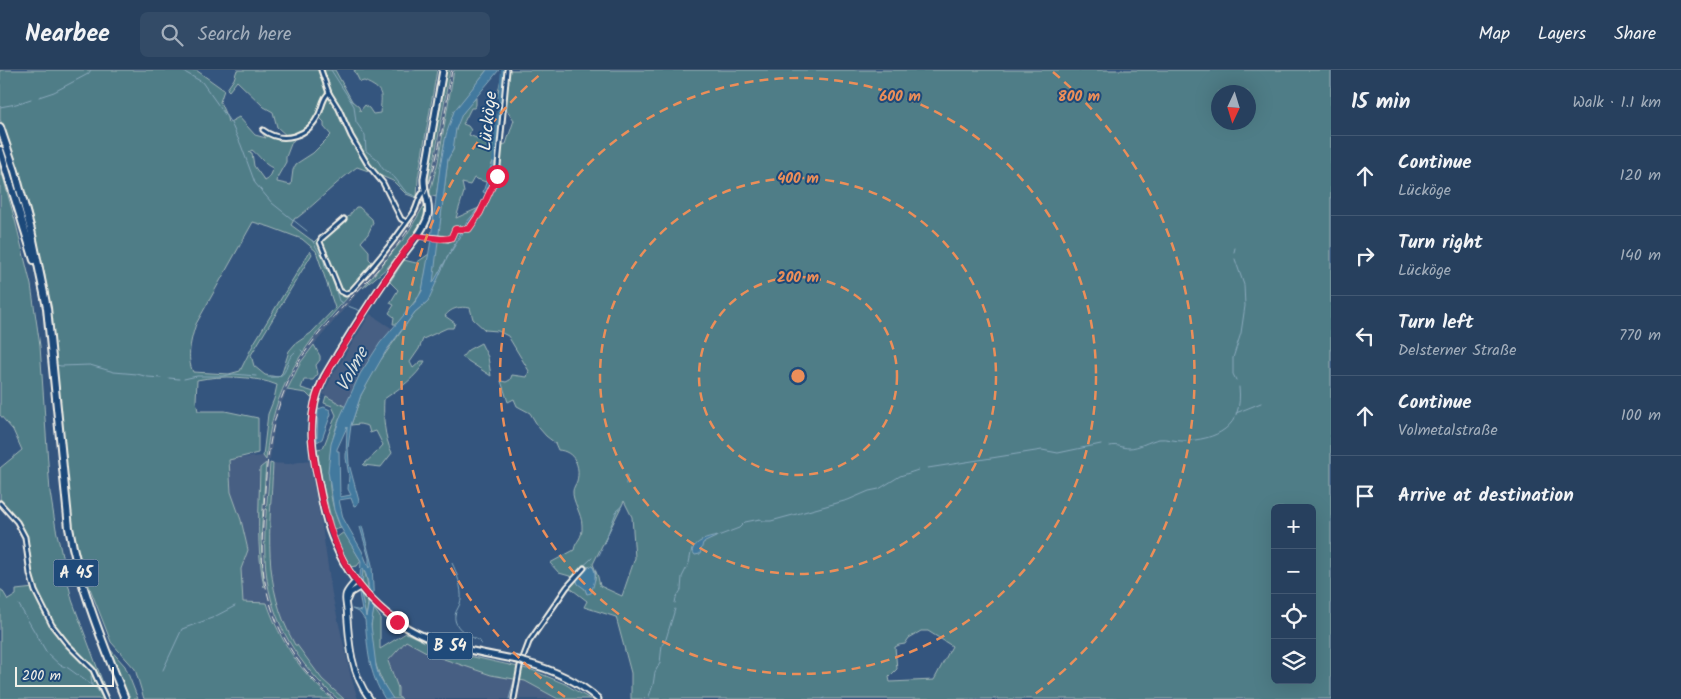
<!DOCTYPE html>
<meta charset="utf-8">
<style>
body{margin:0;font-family:Kalam,sans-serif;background:#334b67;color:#f1f3f6}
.controls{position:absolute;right:15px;bottom:15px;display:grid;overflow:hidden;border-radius:8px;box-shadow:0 5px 20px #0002}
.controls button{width:45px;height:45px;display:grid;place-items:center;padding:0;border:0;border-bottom:1px solid #435973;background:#27405e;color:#f1f3f6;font:25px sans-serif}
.compass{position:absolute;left:1211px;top:15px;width:45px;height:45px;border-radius:50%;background:#27405e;box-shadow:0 5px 20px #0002;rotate:184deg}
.scale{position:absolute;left:15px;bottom:12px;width:99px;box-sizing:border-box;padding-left:5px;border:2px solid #f4f1e8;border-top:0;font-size:14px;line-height:18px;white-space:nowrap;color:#f4f1e8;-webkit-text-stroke:4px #1f4a7a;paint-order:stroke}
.stop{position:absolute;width:15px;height:15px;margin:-11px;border:4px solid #e11d48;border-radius:50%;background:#fff}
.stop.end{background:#e11d48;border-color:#fff;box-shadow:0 1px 5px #0008}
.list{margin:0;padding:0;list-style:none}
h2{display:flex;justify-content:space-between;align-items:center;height:65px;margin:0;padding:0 20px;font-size:21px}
h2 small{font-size:16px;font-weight:400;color:#a4afbc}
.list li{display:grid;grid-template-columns:32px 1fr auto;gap:15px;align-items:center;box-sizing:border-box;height:80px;padding:0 20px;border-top:1px solid #435973}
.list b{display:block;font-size:19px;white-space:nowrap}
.list p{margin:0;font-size:16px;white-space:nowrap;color:#a4afbc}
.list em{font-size:16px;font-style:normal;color:#a4afbc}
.icon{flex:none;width:28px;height:28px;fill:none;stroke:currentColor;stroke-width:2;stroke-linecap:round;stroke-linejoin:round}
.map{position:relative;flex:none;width:1331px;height:629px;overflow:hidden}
header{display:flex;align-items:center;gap:30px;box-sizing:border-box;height:70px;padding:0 25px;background:#27405e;border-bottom:1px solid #435973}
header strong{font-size:24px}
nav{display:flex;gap:28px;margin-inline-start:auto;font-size:18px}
.search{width:350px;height:45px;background:#334b67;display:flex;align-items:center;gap:12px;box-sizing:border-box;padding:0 18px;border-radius:8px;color:#a4afbc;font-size:19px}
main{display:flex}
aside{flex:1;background:#27405e}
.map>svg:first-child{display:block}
</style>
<header>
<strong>Nearbee</strong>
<div class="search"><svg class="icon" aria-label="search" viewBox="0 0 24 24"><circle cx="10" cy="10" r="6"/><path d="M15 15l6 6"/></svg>Search here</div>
<nav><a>Map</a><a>Layers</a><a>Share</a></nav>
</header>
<main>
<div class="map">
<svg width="1331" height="629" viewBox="0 0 1331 629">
<rect width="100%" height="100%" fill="#34557e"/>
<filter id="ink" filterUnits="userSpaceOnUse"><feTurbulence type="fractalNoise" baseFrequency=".02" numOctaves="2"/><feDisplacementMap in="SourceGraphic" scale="10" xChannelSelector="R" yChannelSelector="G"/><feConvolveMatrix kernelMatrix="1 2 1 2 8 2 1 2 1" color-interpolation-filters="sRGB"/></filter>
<g filter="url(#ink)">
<g fill="#475f83">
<polygon points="450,0 454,0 438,92 429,125 428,117 434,91"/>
<polygon points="423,127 425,134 406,166 317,271 301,292 280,336 275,352 270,390 266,390 266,393 289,394 309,390 322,456 332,524 351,607 358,629 344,629 322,609 297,575 295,575 287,562 276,532 284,562 292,577 312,604 338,629 332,629 299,595 279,562 267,533 243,533 241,499 248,480 241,450 231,422 229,389 263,386 266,389 268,367 277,334 289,305 304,279 390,180 411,151"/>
<polygon points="370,244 393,259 380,273 361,304 346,337 323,324 334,303"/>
<polygon points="406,571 432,585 491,605 525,611 558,629 402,629 398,627 388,591"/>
</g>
<g fill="#507d87" stroke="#a2b7b8" fill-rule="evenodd">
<path d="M 0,0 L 196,0 L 224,20 L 220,32 L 227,48 L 228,53 L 239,47 L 255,65 L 266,68 L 261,62 L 263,60 L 272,66 L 288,67 L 277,57 L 273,42 L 264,37 L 237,11 L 229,21 L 227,19 L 234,9 L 237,0 L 335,0 L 352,31 L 359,37 L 360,41 L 365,35 L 369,38 L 373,44 L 380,43 C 382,23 384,20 364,11 L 360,12 L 354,0 L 437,0 L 418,108 L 417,128 L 406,124 L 393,111 L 379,105 L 369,94 L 348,56 L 340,38 L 330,21 L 324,25 L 317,45 L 297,65 L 291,74 L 286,87 L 286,92 L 278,106 L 277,112 L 291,115 L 293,100 L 296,94 L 313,83 L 331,65 L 324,57 L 324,52 L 319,47 L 328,25 L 338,39 L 342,49 L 374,103 L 357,97 C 335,113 318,132 297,148 L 295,148 L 291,155 L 314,172 L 319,167 L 320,170 L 348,147 L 356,137 L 359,137 L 372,149 L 373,153 L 368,164 L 361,172 L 369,181 L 369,189 L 374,194 L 351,220 L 350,225 C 302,277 272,317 266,390 L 263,386 L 268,344 L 274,329 L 277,315 C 256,306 220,305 197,310 L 196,331 L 198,341 L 225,341 L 258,348 L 258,383 L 229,390 L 231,422 L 241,450 L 248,480 L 241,499 L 243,532 L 267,533 C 280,571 301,603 332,629 L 144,629 L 135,599 L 111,572 L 77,485 L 67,436 L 51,254 L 45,206 L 31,143 L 0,49 ZM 252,80 C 260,86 264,95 273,98 L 268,109 L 265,111 L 254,96 L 252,83 L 249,82 ZM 253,152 L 270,157 L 302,169 L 316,181 L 335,238 L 311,263 L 295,274 L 289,281 L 282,303 L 278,307 L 265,305 L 254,296 L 251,285 L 312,184 L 310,181 L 254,273 L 240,301 L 229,304 L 193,302 C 186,288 191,269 196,254 Z"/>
<polygon points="446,0 450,0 434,91 428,117 429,103"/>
<polygon points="454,0 487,0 454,42 444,74 436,127 429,125 438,92"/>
<path d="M 503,0 L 1331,0 L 1331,629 L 631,629 L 631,603 L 616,547 L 584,537 L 587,531 L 569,517 L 573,507 L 559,503 L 550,493 L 574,480 C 576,469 583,470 582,455 C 582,444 572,431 573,421 C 573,418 576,414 577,411 C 581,396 574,381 558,380 L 555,373 L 546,366 L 539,358 L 530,343 L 517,336 L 514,329 L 508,332 L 501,311 L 506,312 L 510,310 L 512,305 L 527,307 L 529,301 L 508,266 L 498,261 L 485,260 L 473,249 L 470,238 C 460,236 451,238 445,246 L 455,253 L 453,258 L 447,258 L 423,269 L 419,279 L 410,292 L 413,298 L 421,291 L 425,291 C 416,308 400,318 384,329 C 383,347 384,366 392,383 L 381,397 L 363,395 L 376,383 L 383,375 L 376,361 L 370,363 L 368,356 L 360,354 L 351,355 L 361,325 L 378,294 L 415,242 L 428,231 L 432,214 L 448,89 L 453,80 L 453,70 L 459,49 L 466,38 L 476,28 L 476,35 L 474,38 L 471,38 L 463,54 L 468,56 L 471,60 L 469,65 L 496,76 L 506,74 L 514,50 L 497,26 ZM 1218,22 L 1248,22 L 1248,52 L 1218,52 ZM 494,88 L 493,105 L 487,124 L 488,134 L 456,148 L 464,122 L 462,113 L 470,115 L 474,108 L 486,112 ZM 624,431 L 632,447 L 635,488 L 622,526 L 600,516 L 598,507 L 593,494 ZM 1275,438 L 1312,438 L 1312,610 L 1275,610 ZM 592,496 C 600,505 593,515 587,524 L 585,519 L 577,512 L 576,508 L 587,497 ZM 921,561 L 928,561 L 952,576 L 934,610 L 890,612 L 889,607 L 897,599 L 895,577 L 899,575 L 905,574 L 909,568 Z"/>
<polygon points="0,96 16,154 31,215 40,276 50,422 56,459 72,530 109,629 0,629 0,520 2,520 8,530 16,525 16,520 34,518 30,504 29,482 22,459 0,433 0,398 22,380 13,360 0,345"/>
<polygon points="425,134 424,148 411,168 387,198 363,218 406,166"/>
<polygon points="429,184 423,217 419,226 397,254 393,254 394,247 389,243 394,235 390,233 398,220 390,212 404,190 416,193"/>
<polygon points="481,273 488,287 491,306 462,287 468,280"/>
<polygon points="314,275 320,286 320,290 316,295 318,304 313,310 304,310 301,318 314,322 311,328 306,323 287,320 301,292"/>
<path d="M 326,326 L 346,337 C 325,369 324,424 341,458 L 334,460 L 322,411 L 317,379 L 323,378 L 336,345 L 332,336 L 324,333 Z"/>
<path d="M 266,393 L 261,468 L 264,517 C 256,477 259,438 260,398 Z"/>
<path d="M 270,393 L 273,394 C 270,460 261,514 295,575 L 297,575 L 322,609 L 344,629 L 338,629 C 299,596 271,552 266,501 C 262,466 268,429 270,393 Z"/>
<polygon points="344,462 361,491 357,496 350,497 336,468"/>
<path d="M 363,498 C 370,514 369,530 366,547 L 361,524 Z"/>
<path d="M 374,539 L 380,547 L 380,579 L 406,563 L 442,580 L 532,600 L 565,614 L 590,629 L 558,629 L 525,611 L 491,605 L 432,585 L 406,571 L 388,591 L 398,618 L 398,627 L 402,629 L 393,629 C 375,605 366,569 374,539 Z"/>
<polygon points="108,577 125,596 138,629 129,629"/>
</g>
<g fill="#42799e" stroke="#89a9bc" fill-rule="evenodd">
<path d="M 487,0 L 499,0 L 462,44 L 456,59 L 453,80 L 448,89 L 433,213 L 467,152 L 480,136 L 447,188 L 428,231 L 415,242 L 386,281 L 361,325 L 351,355 L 348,378 L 349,394 L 359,431 L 357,435 L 354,436 L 351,428 L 339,430 L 343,448 L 362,481 L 369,498 L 369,488 L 360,457 L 362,456 L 372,495 L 374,539 L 371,555 L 376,596 L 379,607 L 393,629 L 385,629 C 368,602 368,580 365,550 L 360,543 L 352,539 L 362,541 L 359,523 L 361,491 L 341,458 L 334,440 L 328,401 L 331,374 L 341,345 L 360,304 L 380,273 L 416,231 L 422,221 L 430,176 L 440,97 L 446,65 L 454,41 ZM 347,357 L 346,388 L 349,406 L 348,419 L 351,425 L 340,427 L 339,381 L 337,381 L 337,379 ZM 363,498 C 371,512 370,532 366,547 L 361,524 Z"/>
<polygon points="495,86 493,105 487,124 483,122"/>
<polygon points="324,337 330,340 331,344 322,369 317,372 318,339"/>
<path d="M 718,466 L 703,473 L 700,484 L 695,485 L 692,481 C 695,471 707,468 718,466 Z"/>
<path d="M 592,496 C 598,503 594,514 591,523 L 587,524 L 585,519 L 578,514 L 576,508 L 585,498 Z"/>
</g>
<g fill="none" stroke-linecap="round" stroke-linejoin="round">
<g stroke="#89a9bc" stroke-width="1">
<polyline points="181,0 202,12 231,53 241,75 255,113 272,133 307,161"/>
<polyline points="331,0 354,36 356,52 365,65 366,81 376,88 383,99 395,108 406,122 417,127"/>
<polyline points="39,27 54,22 88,4 91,0"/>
<polyline points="0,37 16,34 31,29"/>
<polyline points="312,170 324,191 325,197 331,205 339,231 343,233"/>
<polyline points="1234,182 1235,178"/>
<polyline points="1235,189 1244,215 1245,236 1241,263 1233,288 1233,304 1236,310"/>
<polyline points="348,236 361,241"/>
<polyline points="301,280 303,282"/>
<polyline points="56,295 61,296 90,295 114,302 137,304 148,307 161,308"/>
<path d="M 268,307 C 293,309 281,293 295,282"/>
<polyline points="169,308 179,309"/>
<polyline points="184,309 197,306 223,306 233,304 256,306"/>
<polyline points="1236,343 1261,333"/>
<path d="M 1110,376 C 1118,374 1122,378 1129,378 C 1139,378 1149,371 1159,369 C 1166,368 1174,371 1182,371 C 1216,370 1244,358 1239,317"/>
<polyline points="928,398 1042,380 1058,383 1101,374"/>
<polyline points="626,414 627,405"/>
<polyline points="718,466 739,458 745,452 760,449 763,451 771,451 848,430 869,421 879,419 900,406 918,400"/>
<polyline points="604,474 617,440 622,436"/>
<polyline points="599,485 602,479"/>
<path d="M 452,493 C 457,503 462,518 461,530 C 460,536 456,540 455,545 C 453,559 470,566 480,571 L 481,574"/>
<polyline points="575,504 592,488"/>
<polyline points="559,526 572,508"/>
<polyline points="675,533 676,528 681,520 682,507 689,493 692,478"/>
<polyline points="19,535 47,583 60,595 68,598 97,619 103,629"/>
<polyline points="528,569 557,529"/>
<polyline points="520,589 522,583"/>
<polyline points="163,600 182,559 212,548 235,536"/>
<polyline points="91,606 92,616"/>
<polyline points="509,629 519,593"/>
<polyline points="648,629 653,615 655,602 660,593 662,575 666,569 675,539"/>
<polyline points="823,629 824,628"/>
</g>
<polyline stroke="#42799e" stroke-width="4" points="494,90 503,0"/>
<g stroke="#f4f1e8" stroke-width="7">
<g id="minor">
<polyline points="321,0 329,23 339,39 351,66 368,95 383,113 401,149 406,152"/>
<path d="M 263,60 C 283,75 309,66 319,44 C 322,37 323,27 329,23"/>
<path d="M 344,149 L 321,169 L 320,172 L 340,221 L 346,224 L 351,221 C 373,197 394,171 412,145 C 418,137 417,128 424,121"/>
<polyline points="417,166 448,169 451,168 455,159 469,159 480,143 497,106 507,0"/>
<polyline points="0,433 17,452 25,467 30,504 35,521 52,555 67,574 93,600 106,629"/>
<polyline points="514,629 520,596 529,572 567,517 584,498"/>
</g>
</g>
<g stroke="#f4f1e8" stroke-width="8">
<g id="tertiary">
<path d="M 356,511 C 352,515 348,519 346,524 C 344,530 347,537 347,543 C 349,573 351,604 370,629"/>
<polyline points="347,530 350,523 360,517"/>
</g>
</g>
<g stroke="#f4f1e8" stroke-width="9">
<g id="primary">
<path d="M 443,0 L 424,108 C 423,121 431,134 428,146 C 423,163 404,182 394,197 C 370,232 346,269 324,307 C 306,345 311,375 319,415 C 322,432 325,450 332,467 C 349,513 386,553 433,570 C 460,580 489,584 518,590"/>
<path d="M 524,592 C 551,599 577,610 598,629"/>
</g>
</g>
<g stroke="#f4f1e8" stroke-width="10">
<g id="motorway">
<path d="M 0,57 L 15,101 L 31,160 L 47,238 L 69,458 C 80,518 103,573 125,629"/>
<polyline points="0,80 34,190"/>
</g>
</g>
<use href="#minor" stroke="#1f4a7a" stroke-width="3"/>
<use href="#tertiary" stroke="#1f4a7a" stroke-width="4.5"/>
<use href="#primary" stroke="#1f4a7a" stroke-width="5"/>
<use href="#motorway" stroke="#1f4a7a" stroke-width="6"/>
<path stroke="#f4f1e8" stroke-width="1" stroke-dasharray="8 4" stroke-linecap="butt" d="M 334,629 C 290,593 264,540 262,484 C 262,463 264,441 265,420 C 268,374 275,330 300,290 C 332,239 385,203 414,149 C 439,103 443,51 452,0"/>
<g stroke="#f4f1e8" stroke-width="9" stroke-linecap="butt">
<polyline id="primary-bridge" points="518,590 524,592"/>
</g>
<use href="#primary-bridge" stroke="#1f4a7a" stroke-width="5"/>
</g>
</g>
<g fill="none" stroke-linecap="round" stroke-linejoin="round" filter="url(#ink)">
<path stroke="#e11d48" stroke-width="6" d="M 397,552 C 346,513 330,471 318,411 C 312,382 308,353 317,325 C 324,304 337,287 348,269 C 368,236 388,204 410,174 L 416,166 L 441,169 L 451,168 L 455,159 L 469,159 L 480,143 L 497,106"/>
</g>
<g fill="none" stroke="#ec8e59" stroke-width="2.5" stroke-dasharray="9 6">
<circle cx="798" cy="306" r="99"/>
<circle cx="798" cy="306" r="198"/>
<circle cx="798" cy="306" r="298"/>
<path d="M565 627A397 397 0 0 1 543 2M1053 2A397 397 0 0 1 1031 627"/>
</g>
<g text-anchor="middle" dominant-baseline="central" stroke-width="4" stroke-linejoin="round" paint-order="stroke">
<g fill="#1f4a7a" stroke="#b4bfc7" stroke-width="1">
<rect x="53.5" y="489.5" width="45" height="27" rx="4"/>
<rect x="427.5" y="562.5" width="45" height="27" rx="4"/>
</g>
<g font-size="16" font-weight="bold" fill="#f4f1e8">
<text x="76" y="503">A 45</text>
<text x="450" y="576">B 54</text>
</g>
<g font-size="18" fill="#f4f1e8" stroke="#1f4a7a">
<text transform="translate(489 51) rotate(-84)">Lücköge</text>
</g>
<g font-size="19" font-style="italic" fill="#d9dfdd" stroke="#1f4a7a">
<text transform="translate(353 300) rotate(-62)">Volme</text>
</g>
</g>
<circle cx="798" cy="306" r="8" fill="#ec8e59" stroke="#1f4a7a" stroke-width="2.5"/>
<g font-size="15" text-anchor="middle" font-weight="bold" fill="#ec8e59" stroke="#1f4a7a" stroke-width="4" stroke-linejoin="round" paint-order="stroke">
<text x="1079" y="31">800 m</text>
<text x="900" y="31">600 m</text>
<text x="798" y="113">400 m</text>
<text x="798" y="212">200 m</text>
</g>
</svg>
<div class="controls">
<button>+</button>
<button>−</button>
<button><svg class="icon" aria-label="locate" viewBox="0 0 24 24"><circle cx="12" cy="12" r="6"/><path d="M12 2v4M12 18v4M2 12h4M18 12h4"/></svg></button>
<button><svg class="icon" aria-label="layers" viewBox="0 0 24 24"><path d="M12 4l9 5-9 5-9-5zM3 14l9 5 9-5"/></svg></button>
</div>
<svg class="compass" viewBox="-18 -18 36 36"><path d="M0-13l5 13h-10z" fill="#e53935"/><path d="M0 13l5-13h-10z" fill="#a4afbc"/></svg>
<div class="scale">200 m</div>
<div class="stop" style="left:497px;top:106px"></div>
<div class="stop end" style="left:397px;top:552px"></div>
</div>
<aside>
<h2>15 min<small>Walk · 1.1 km</small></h2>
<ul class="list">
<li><svg class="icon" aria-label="ahead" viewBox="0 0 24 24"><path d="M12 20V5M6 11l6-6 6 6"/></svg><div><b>Continue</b><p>Lücköge</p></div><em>120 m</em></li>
<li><svg class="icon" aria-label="right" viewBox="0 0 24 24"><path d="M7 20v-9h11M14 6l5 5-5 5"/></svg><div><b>Turn right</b><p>Lücköge</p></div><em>140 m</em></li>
<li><svg class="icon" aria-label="left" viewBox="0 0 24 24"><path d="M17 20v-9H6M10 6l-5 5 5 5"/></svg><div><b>Turn left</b><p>Delsterner Straße</p></div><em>770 m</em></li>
<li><svg class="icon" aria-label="ahead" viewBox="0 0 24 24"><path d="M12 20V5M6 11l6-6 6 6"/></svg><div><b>Continue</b><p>Volmetalstraße</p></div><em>100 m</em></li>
<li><svg class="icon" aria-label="arrive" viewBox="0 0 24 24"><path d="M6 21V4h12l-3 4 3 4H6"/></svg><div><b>Arrive at destination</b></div></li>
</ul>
</aside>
</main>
